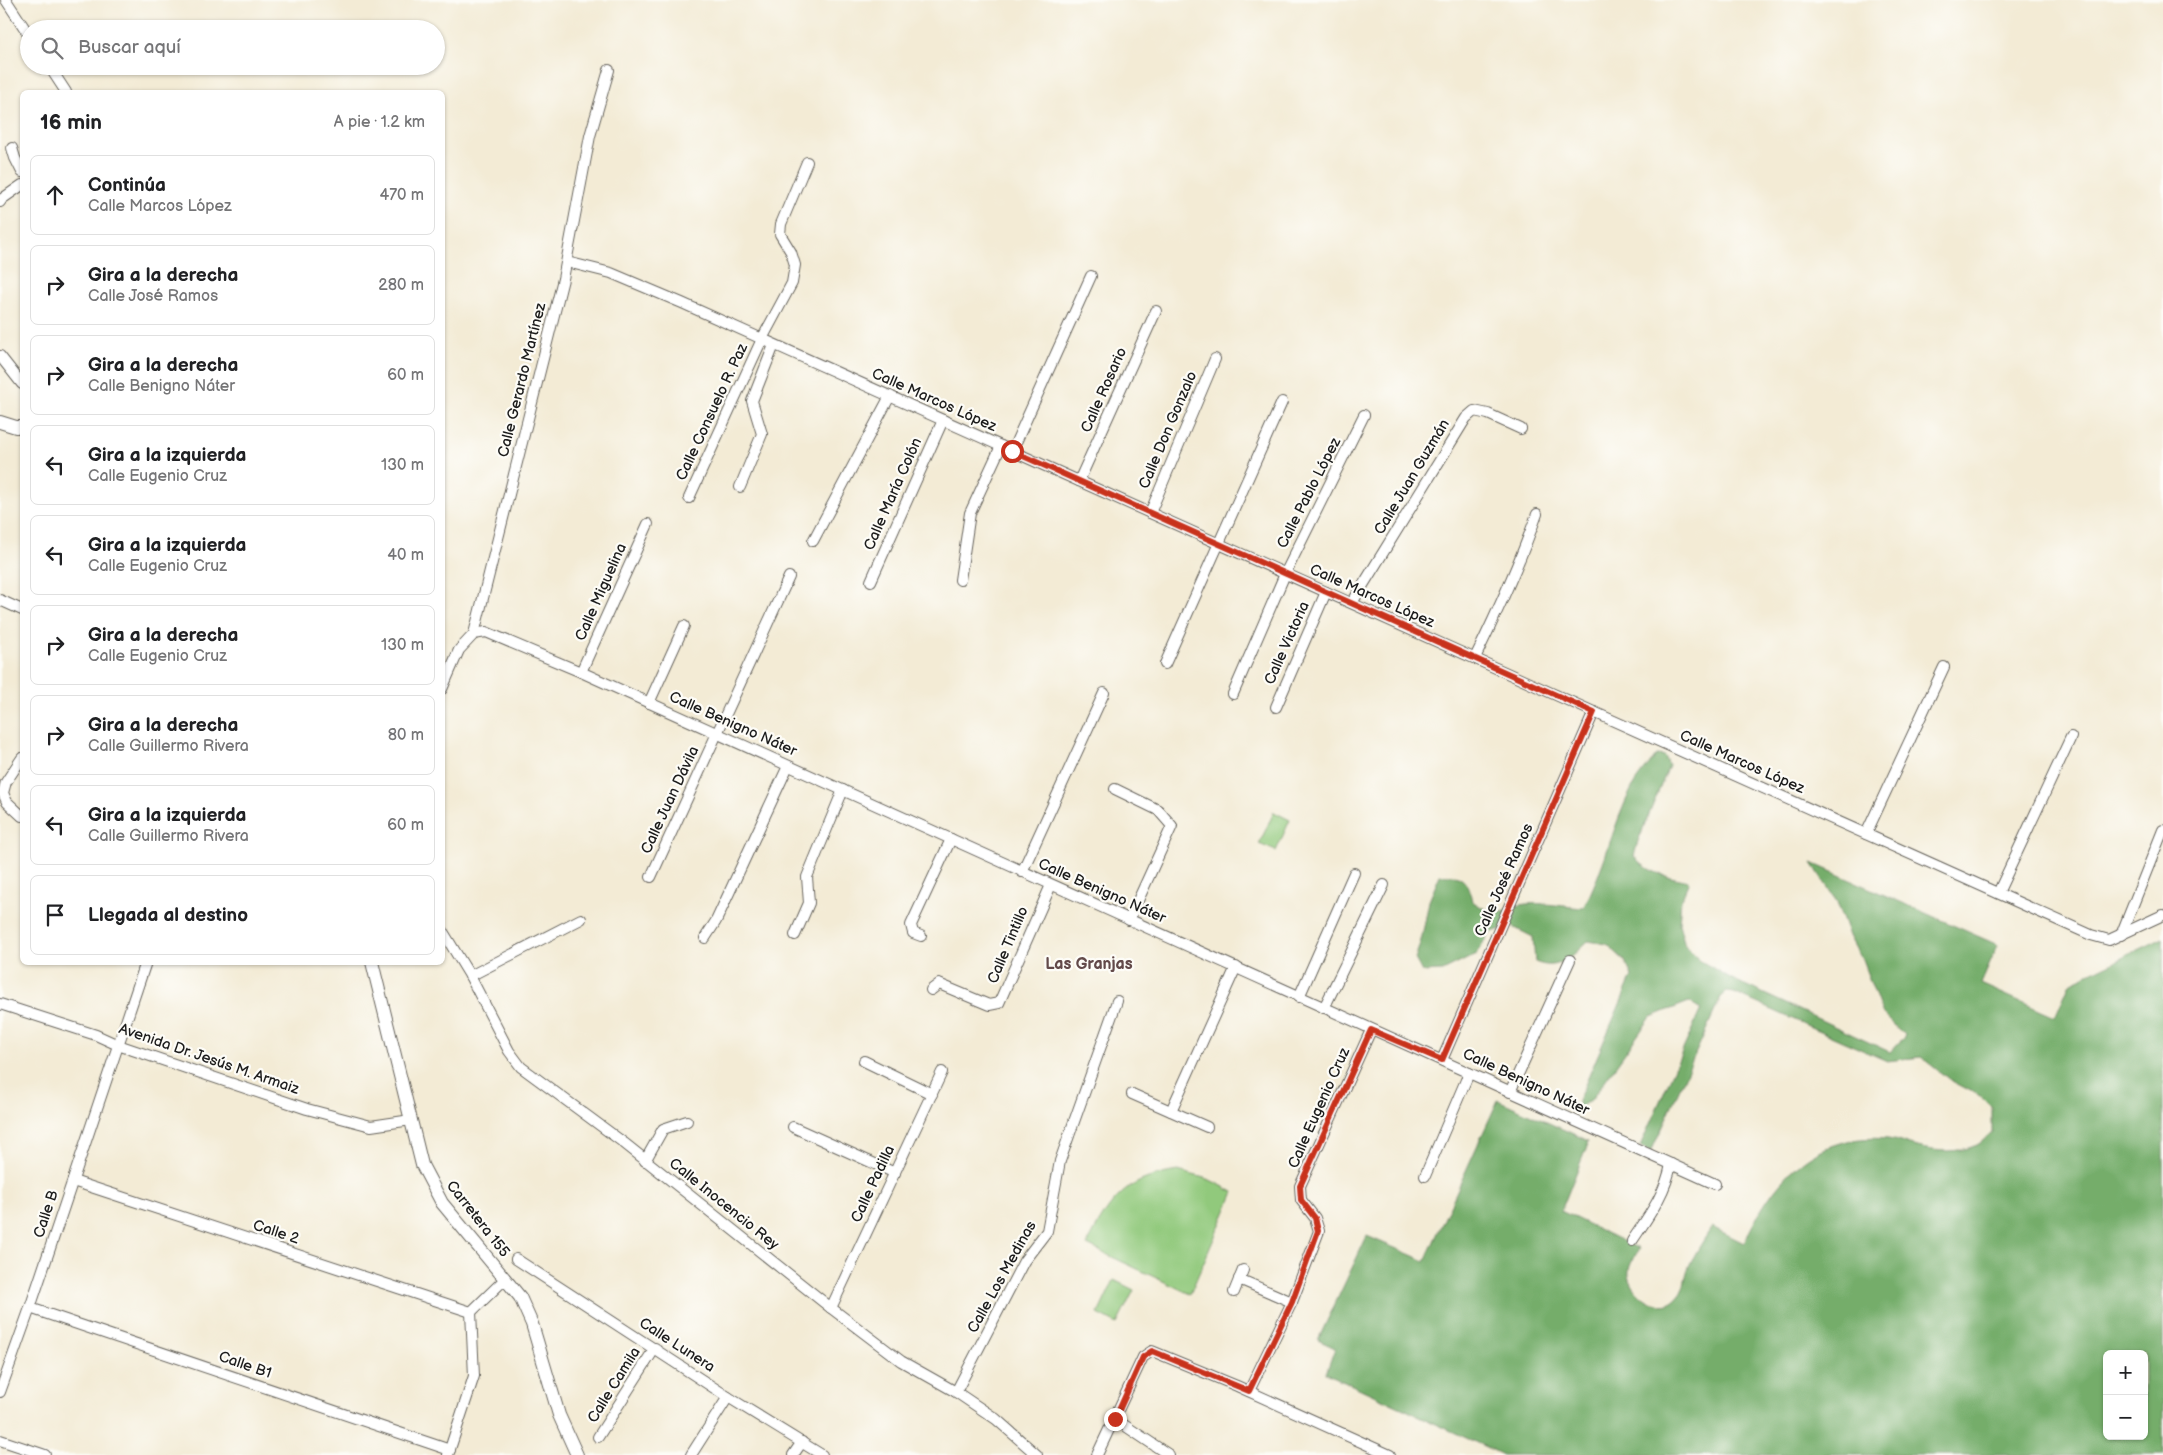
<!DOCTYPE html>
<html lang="es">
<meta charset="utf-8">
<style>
body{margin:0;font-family:"Balsamiq Sans",sans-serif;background:#f2f2f2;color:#202124}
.controls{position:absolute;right:15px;bottom:15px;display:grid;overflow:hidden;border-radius:8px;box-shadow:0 1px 4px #0004}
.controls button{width:45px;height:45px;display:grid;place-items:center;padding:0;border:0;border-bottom:1px solid #e0e0e0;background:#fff;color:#202124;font:25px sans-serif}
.stop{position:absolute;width:15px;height:15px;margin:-11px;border:4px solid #c8321e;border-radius:50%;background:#fff}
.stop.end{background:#c8321e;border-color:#fff;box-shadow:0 1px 5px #0008}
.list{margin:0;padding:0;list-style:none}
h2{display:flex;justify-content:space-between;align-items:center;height:65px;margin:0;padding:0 20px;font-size:21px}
h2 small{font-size:16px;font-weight:400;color:#757577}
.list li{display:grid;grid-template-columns:32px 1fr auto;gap:15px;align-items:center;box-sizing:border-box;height:80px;margin:0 10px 10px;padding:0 10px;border:1px solid #e0e0e0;border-radius:8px}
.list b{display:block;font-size:19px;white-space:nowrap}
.list p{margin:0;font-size:16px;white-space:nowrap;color:#757577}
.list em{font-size:16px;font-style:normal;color:#757577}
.icon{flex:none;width:28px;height:28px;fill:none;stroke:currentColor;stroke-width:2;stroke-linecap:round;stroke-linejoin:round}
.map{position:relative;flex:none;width:2163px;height:1455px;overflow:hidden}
.search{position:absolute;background:#fff;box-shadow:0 1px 4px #0004;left:20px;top:20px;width:425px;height:55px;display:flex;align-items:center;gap:12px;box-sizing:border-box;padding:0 18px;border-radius:28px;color:#757577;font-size:19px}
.panel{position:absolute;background:#fff;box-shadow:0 1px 4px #0004;left:20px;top:90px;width:425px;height:875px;border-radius:8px}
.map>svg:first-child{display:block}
</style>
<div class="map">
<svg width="2163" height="1455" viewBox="0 0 2163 1455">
<rect width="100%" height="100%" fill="#fdfcf7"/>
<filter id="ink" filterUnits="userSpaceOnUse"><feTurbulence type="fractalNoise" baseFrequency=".02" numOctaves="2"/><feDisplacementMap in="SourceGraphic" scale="10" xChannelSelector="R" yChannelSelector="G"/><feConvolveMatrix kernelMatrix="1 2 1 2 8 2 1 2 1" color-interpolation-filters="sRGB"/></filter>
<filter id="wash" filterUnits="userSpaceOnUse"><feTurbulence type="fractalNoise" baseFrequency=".0096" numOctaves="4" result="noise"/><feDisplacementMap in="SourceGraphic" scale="20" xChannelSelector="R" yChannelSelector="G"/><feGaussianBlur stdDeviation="1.12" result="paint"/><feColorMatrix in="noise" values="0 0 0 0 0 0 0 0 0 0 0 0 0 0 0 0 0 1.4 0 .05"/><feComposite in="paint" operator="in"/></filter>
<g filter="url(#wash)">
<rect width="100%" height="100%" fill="#f3ebd5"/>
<g fill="#91c97b" stroke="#56724c">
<polygon points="1274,812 1290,820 1276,851 1259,844"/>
<path d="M 1178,1171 L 1208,1179 L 1234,1192 L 1190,1294 L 1087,1245 C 1111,1198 1125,1179 1178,1171 Z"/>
<polygon points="1114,1280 1134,1290 1117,1324 1098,1314"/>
</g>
<path fill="#74ad6b" stroke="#486444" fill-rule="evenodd" d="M 1657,755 L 1665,756 L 1669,766 L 1638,841 L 1634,856 C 1648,874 1667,876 1689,881 L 1681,900 L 1679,924 L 1685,945 L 1699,960 L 1732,979 L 1890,1052 L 1905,1036 L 1882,1013 L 1862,960 L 1849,936 L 1837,902 L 1812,863 L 1998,945 L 1981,984 L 2055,1017 L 2070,983 L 2163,938 L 2163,1455 L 1503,1455 L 1326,1373 L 1335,1348 L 1318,1340 L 1367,1236 L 1425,1261 L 1498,1100 L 1589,1141 L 1561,1211 L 1639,1249 C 1636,1255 1630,1263 1629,1270 C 1626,1288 1655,1313 1672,1302 C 1687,1292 1683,1278 1690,1264 C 1696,1252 1704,1239 1712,1227 L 1744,1243 C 1772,1181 1813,1132 1888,1139 C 1898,1140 1907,1145 1917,1147 C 1937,1152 1959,1153 1977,1145 C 1983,1142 1987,1136 1992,1132 L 1992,1107 L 1982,1097 L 1950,1080 L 1921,1057 L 1887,1061 L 1734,993 L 1727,992 L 1721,997 L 1651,1152 L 1640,1146 L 1701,1009 L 1689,1002 L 1651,1017 L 1591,1100 L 1578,1108 L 1578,1101 L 1632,976 L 1625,961 L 1607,944 L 1588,941 C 1571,957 1559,972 1535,962 L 1533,937 L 1511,926 L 1489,933 L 1477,954 L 1443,971 L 1422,972 L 1415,959 L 1422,937 L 1429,901 L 1440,875 C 1462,873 1468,882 1472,901 C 1502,922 1499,907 1527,904 C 1541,902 1568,907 1583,908 C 1605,869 1612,825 1633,786 C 1639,775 1649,765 1657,755 ZM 2107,1354 L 2144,1354 L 2144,1436 L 2107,1436 Z"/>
</g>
<g filter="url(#ink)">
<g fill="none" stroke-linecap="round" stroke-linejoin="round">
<g stroke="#67645d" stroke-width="12">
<g id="minor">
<polyline points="6,0 29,35"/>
<polyline points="49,66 66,92"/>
<polyline points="12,148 15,158 22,172"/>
<polyline points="0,202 2,199 22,185"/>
<polyline points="567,262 611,273 682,303 2091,935 2109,940 2163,915"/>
<polyline points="0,356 22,384"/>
<polyline points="1012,451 1091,276"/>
<polyline points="1079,481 1156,311"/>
<polyline points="740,487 762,434 752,401 774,345"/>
<polyline points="689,498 762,339 792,283 795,265 791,252 780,234 781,224 807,162"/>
<polyline points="1150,513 1215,359"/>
<polyline points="813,541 890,396"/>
<polyline points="960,580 970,513 1001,446"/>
<polyline points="871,581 943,420"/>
<polyline points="0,600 22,610"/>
<polyline points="1352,603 1466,418 1474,411 1488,414 1521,429"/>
<polyline points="474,634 486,632 581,672 1715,1184"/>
<path d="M 1475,658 C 1498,611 1519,564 1537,514"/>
<polyline points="1165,664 1282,402"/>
<polyline points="581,672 648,524"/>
<polyline points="442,689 459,650 474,634 563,279 590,136 609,70"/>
<polyline points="1233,694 1285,574 1364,415"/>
<polyline points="649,703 684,626"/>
<polyline points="1276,707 1326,592"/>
<polyline points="22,758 6,782 3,793 7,802 22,816"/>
<polyline points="1115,789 1158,810 1172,826 1129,920"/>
<polyline points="1866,834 1944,667"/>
<polyline points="1022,872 1104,693"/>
<polyline points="651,877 789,577"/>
<polyline points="1998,893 2071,737"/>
<polyline points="442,930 470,976 509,1051 521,1067 624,1143 831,1308 901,1361 956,1392 996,1419 1037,1455"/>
<polyline points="795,935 809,903 807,877 843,790"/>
<polyline points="2121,935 2163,830"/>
<polyline points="921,936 913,933 911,925 951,839"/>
<polyline points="705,938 716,921 788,766"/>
<polyline points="470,976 581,919"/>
<polyline points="931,990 939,984 989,1005 999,1003 1051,885"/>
<polyline points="1299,997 1354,873"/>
<polyline points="0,1004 96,1035 118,1045 307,1109 371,1126 411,1120"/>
<polyline points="1324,1008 1384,885"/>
<polyline points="1442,1060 1594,712"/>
<polyline points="864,1061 932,1094"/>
<polyline points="1510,1092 1570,960"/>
<polyline points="1132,1094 1207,1127"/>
<polyline points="1171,1111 1236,967"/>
<polyline points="793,1127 895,1173"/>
<polyline points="645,1161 663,1129 687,1121"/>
<polyline points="1425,1176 1469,1073"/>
<polyline points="73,1181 471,1312"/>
<path d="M 1632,1241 C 1648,1217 1666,1193 1671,1164"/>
<polyline points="516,1259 728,1397 822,1455"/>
<polyline points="1239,1279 1292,1302"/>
<polyline points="1234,1292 1243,1270"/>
<polyline points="30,1308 450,1450"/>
<polyline points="831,1308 942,1072"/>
<polyline points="471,1312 505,1279"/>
<polyline points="1249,1391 1292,1302 1319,1231 1315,1218 1301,1200 1300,1186 1371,1030"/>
<polyline points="0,1392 30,1308 146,962"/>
<polyline points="956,1392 1024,1261 1047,1231 1060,1161 1117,1001"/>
<polyline points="1115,1419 1169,1455"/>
<polyline points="598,1437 655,1348"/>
<polyline points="0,1440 45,1455"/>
<polyline points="448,1455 474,1376 471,1312"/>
<polyline points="691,1455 728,1397"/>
<polyline points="793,1455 802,1442"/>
<polyline points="1097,1455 1143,1357 1152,1351 1237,1386 1390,1455"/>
</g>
</g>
<g stroke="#67645d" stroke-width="14">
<g id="tertiary">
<polyline points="0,422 16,427 22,427"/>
<polyline points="372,962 422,1165 442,1203 520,1297 532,1324 559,1415 577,1455"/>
</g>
</g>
<use href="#minor" stroke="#fff" stroke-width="10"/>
<use href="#tertiary" stroke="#fff" stroke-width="12"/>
</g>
</g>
<g fill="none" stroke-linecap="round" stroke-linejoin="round" filter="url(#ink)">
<polyline stroke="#c8321e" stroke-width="6" points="1012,451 1594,712 1442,1060 1371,1030 1300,1186 1301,1200 1315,1218 1318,1231 1292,1302 1249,1391 1152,1351 1143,1357 1115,1419"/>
</g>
<g text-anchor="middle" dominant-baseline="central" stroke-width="4.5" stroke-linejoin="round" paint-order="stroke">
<g font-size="15" fill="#1c1c1c" stroke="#fdfcf7">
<text transform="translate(522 380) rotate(-76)">Calle Gerardo Martínez</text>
<text transform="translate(1104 390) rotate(-66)">Calle Rosario</text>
<text transform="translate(934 400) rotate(24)">Calle Marcos López</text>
<text transform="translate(712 412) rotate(-65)">Calle Consuelo R. Paz</text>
<text transform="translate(1168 430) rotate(-67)">Calle Don Gonzalo</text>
<text transform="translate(1412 477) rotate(-59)">Calle Juan Guzmán</text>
<text transform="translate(1309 493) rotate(-63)">Calle Pablo López</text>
<text transform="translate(893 494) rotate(-66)">Calle María Colón</text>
<text transform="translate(601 592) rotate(-66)">Calle Miguelina</text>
<text transform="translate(1372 596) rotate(24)">Calle Marcos López</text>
<text transform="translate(1287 643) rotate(-66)">Calle Victoria</text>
<text transform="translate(733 724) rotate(24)">Calle Benigno Náter</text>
<text transform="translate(1742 762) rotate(24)">Calle Marcos López</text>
<text transform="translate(670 800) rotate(-65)">Calle Juan Dávila</text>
<text transform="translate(1504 880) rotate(-66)">Calle José Ramos</text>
<text transform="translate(1102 891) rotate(24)">Calle Benigno Náter</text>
<text transform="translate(1008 945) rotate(-67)">Calle Tintillo</text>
<text transform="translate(209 1059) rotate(19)">Avenida Dr. Jesús M. Armaiz</text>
<text transform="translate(1526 1082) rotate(25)">Calle Benigno Náter</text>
<text transform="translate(1319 1108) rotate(-66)">Calle Eugenio Cruz</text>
<text transform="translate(873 1184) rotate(-65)">Calle Padilla</text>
<text transform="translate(724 1204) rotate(39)">Calle Inocencio Rey</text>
<text transform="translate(46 1214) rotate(-72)">Calle B</text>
<text transform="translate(478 1219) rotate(52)">Carretera 155</text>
<text transform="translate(276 1232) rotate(18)">Calle 2</text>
<text transform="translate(1002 1277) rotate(-61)">Calle Los Medinas</text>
<text transform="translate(677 1345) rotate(33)">Calle Lunera</text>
<text transform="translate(245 1365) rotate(19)">Calle B1</text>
<text transform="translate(614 1385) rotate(-58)">Calle Camila</text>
</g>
<g font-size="16" font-weight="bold" fill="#634a4a" stroke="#fdfcf7">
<text x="1089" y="964">Las Granjas</text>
</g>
</g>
</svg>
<div class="controls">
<button>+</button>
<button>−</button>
</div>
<div class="stop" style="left:1012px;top:451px"></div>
<div class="stop end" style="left:1115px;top:1419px"></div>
<div class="search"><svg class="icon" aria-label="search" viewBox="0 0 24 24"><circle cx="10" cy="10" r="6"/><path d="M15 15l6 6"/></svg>Buscar aquí</div>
<section class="panel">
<h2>16 min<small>A pie · 1.2 km</small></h2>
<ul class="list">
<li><svg class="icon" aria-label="ahead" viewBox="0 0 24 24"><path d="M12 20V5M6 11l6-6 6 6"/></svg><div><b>Continúa</b><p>Calle Marcos López</p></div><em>470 m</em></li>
<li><svg class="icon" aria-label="right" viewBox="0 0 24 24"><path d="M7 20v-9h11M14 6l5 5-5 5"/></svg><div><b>Gira a la derecha</b><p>Calle José Ramos</p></div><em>280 m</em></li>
<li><svg class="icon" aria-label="right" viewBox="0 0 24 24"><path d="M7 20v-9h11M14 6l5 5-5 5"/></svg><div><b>Gira a la derecha</b><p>Calle Benigno Náter</p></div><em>60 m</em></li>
<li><svg class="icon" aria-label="left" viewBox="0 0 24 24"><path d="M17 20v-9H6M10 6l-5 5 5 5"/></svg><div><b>Gira a la izquierda</b><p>Calle Eugenio Cruz</p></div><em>130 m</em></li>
<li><svg class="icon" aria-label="left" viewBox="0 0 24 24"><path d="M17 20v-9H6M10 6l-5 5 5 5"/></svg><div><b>Gira a la izquierda</b><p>Calle Eugenio Cruz</p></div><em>40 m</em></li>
<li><svg class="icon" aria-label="right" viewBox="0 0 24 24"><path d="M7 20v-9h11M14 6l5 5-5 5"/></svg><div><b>Gira a la derecha</b><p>Calle Eugenio Cruz</p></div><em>130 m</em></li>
<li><svg class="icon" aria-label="right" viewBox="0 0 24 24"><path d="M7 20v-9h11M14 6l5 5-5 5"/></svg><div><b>Gira a la derecha</b><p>Calle Guillermo Rivera</p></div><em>80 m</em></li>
<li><svg class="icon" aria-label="left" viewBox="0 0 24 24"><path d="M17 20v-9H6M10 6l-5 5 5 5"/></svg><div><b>Gira a la izquierda</b><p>Calle Guillermo Rivera</p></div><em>60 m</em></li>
<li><svg class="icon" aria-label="arrive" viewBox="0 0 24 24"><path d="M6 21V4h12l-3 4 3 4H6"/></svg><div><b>Llegada al destino</b></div></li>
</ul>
</section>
</div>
